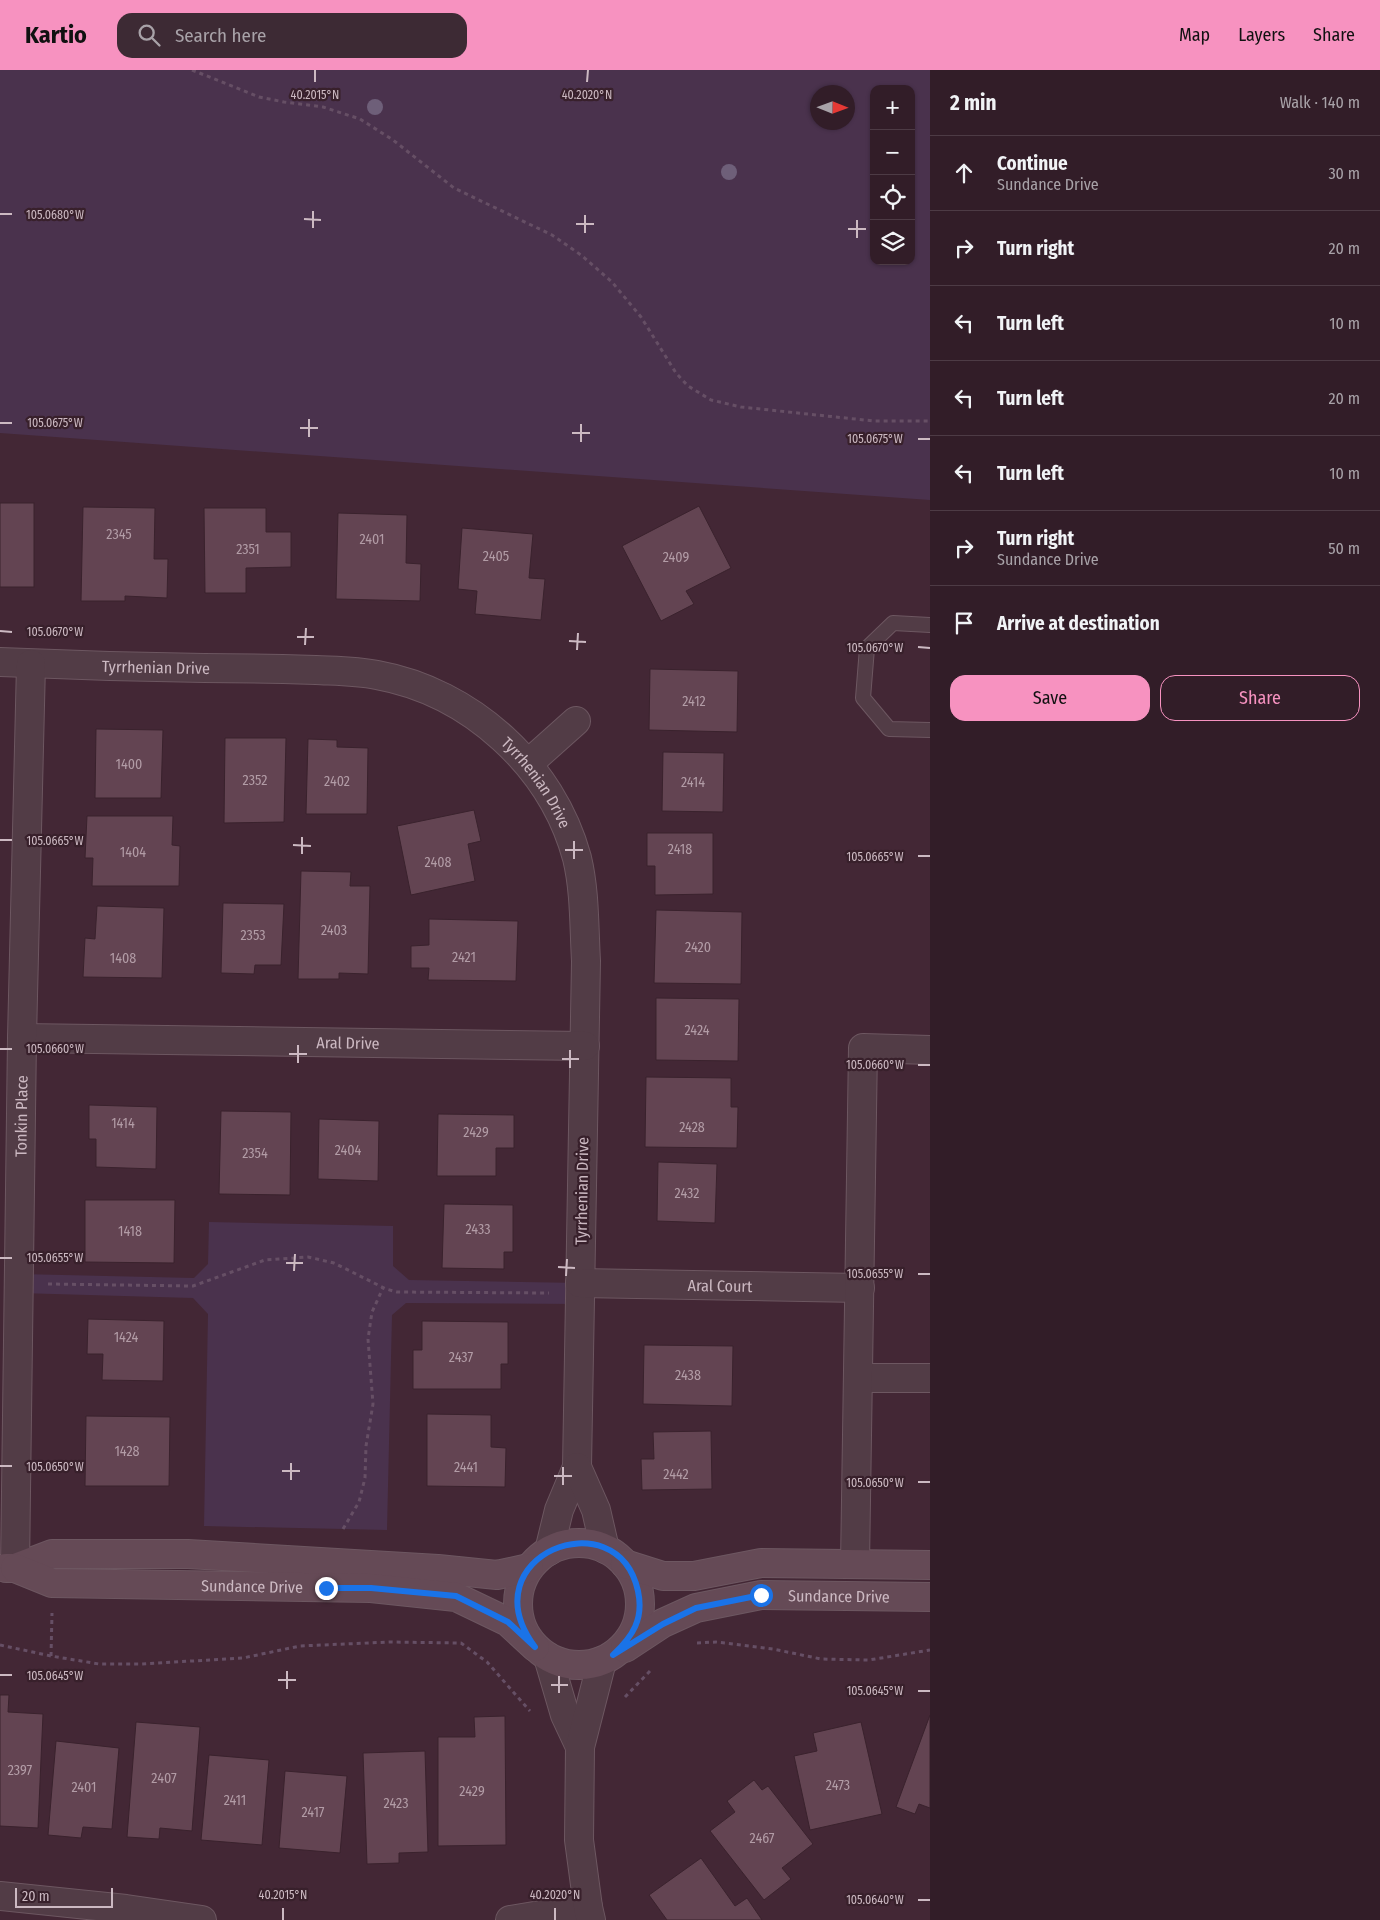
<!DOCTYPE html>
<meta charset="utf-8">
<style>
body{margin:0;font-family:"Fira Sans Condensed",sans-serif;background:#3d2a34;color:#f1f3f6}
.controls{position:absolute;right:15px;top:15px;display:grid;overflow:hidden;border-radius:10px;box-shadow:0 1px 4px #0004}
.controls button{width:45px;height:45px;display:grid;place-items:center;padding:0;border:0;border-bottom:1px solid #4d3b45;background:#321d28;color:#f1f3f6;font:25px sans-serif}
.compass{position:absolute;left:810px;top:15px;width:45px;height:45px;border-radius:50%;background:#321d28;box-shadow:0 1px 4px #0004;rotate:91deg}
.scale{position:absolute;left:15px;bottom:12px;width:98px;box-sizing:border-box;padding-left:5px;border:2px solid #ccb9c2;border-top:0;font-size:14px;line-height:18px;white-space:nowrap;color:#ccb9c2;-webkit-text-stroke:4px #38202b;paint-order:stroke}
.stop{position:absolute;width:15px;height:15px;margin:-11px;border:4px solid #1a73e8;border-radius:50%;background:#fff}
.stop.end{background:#1a73e8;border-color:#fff;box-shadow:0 1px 5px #0008}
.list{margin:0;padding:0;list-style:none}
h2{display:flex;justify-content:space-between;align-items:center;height:65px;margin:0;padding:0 20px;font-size:21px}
h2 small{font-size:16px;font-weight:400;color:#a8a2a8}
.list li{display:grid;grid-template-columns:32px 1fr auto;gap:15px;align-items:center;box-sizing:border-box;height:75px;padding:0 20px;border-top:1px solid #4d3b45}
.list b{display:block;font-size:19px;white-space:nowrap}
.list p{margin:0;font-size:16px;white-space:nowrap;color:#a8a2a8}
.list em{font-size:16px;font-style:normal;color:#a8a2a8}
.actions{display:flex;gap:10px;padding:15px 20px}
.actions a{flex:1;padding:11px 0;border:1px solid #f792c0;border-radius:15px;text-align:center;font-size:18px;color:#f792c0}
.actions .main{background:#f792c0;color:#111}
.icon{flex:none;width:28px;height:28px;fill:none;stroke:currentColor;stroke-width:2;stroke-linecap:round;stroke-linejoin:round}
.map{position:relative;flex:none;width:930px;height:1850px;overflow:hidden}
header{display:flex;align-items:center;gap:30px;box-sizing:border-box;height:70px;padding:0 25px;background:#f792c0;color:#111}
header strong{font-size:24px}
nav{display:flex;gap:28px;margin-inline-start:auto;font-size:18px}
.search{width:350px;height:45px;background:#3d2a34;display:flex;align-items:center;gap:12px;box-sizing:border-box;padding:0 18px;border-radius:15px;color:#a8a2a8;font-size:19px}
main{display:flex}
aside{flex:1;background:#321d28}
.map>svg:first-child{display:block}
</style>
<header>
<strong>Kartio</strong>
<div class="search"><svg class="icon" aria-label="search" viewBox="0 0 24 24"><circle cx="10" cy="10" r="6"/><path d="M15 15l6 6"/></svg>Search here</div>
<nav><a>Map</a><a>Layers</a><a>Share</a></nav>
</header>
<main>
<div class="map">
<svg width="930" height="1850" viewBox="0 0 930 1850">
<rect width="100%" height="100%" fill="#432735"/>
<g fill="#4a324d" fill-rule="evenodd">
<path d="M 0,0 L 930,0 L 930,430 L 0,363 ZM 874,19 L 911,19 L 911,191 L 874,191 ZM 818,22 L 848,22 L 848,52 L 818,52 Z"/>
<polygon points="209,1152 393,1156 393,1196 409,1210 580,1213 580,1234 406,1233 392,1245 387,1460 204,1456 208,1244 193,1228 19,1223 19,1204 194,1208 208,1194"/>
</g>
<g fill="#634452" stroke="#3a222d">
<rect x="0" y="433" width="34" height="84"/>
<polygon points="699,436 731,498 686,521 694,534 661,551 622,476"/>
<polygon points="83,437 155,438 154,489 168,489 167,528 125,526 125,531 81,531"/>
<polygon points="204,438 266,438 266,462 291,462 291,497 246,498 246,523 205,523"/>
<polygon points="338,443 407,445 406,493 421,494 420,531 336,529"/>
<polygon points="462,458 533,464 529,508 545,509 541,550 475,544 477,521 458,519"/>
<polygon points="650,599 738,601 737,662 649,660"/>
<polygon points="96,659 163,660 161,728 95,728"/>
<polygon points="225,668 286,668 284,752 224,753"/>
<polygon points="308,669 337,670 337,677 368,678 367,744 306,744"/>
<polygon points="663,682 724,683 723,742 662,741"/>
<polygon points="474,740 481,771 468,774 475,811 411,825 397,756"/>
<polygon points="87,746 173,746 172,775 180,776 179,816 92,816 93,788 85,788"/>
<polygon points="647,763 713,763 713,824 655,825 655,796 647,796"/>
<polygon points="301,801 351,802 350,816 370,816 368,904 339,903 339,909 298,909"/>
<polygon points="223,833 284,834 281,895 255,895 254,904 221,903"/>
<polygon points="97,836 164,838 162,908 83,907 85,868 95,869"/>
<polygon points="656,840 742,842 741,914 654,913"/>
<polygon points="429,849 518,851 516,911 428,910 429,898 411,898 411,876 429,875"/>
<polygon points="656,928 739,929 738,991 656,990"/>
<polygon points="646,1007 731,1008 731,1037 738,1037 737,1078 645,1077"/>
<polygon points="89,1035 157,1037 156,1099 96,1097 96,1069 89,1069"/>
<polygon points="221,1041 291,1042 290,1125 219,1124"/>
<polygon points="438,1044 514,1045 514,1078 496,1078 496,1106 437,1106"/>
<polygon points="319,1049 379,1051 378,1111 318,1109"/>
<polygon points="658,1092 717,1094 715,1153 657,1151"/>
<polygon points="85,1130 175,1130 174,1193 85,1192"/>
<polygon points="444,1134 513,1135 513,1182 504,1182 504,1199 442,1198"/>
<polygon points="88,1249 164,1251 163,1311 102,1310 103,1284 87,1284"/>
<polygon points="422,1251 508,1252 508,1294 501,1294 501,1319 413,1319 413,1280 422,1280"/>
<polygon points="644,1275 733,1276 732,1336 643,1334"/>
<polygon points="427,1344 491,1345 491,1377 506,1378 505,1417 427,1416"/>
<polygon points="86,1346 170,1347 169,1416 85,1416"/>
<polygon points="711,1361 712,1419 642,1420 641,1389 654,1389 653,1362"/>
<polygon points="0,1625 9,1625 8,1642 43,1644 38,1758 0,1756"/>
<polygon points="930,1645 930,1738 919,1734 915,1744 896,1737"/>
<polygon points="505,1646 506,1775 438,1776 438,1667 475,1667 474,1647"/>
<polygon points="136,1652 200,1657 192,1761 160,1758 159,1769 127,1767"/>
<polygon points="861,1652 882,1744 810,1760 794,1686 817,1681 813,1663"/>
<polygon points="56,1671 119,1678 112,1759 83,1757 81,1768 48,1765"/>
<polygon points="425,1681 428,1782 399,1783 399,1793 367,1794 363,1683"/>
<polygon points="209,1685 269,1690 262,1775 201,1770"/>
<polygon points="285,1701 347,1706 340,1783 279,1778"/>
<polygon points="754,1710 762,1720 768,1716 813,1774 782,1798 791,1809 764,1830 710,1761 735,1742 727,1731"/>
<polygon points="701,1788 735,1836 747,1828 762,1850 667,1850 649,1825"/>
</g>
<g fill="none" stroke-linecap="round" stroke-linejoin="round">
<g stroke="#6d5761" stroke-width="16">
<polyline id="lane" points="930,555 893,553 867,578 863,628 889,659 930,660"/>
</g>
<g stroke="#6d5761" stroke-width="30">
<g id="street">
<path id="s1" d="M 0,592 C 68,595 136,597 204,598 C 241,598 279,599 316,600 C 336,601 357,601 377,605 C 471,622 552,696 577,788 C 585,821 584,857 586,891 L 577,1397 L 559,1440 L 549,1481"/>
<polyline points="529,693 576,651"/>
<path id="s2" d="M 22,968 L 585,976"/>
<path id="s3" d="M 580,1213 L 860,1218"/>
<polyline points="858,1308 930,1308"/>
<polyline points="577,1397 596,1440 605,1479"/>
<polyline points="855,1494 863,978 930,980"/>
<path id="s4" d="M 15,1498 L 22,968 L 31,594"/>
<polyline points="548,1587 565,1645 580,1677"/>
<polyline points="0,1826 126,1839 202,1850"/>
<polyline points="510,1850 588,1837"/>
<polyline points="591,1850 588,1837 579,1770 580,1677 602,1591"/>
</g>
</g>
<g stroke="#6d5761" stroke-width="30">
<g id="secondary">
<circle cx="579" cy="1534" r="61"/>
<polyline points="625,1494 663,1506 694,1506 761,1493 930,1495"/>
<polyline points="6,1498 15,1498 52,1484 188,1484 438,1499 497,1505 529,1498"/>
<path id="s5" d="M 15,1498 L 52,1513 L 371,1518 L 456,1527 L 508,1552 L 535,1577"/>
<path id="s6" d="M 625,1578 L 663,1553 L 696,1538 L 761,1525 L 930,1527"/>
</g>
</g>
<g stroke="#664f65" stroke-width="3" stroke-dasharray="4 4" stroke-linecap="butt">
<polyline points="192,0 259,27 284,32 323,37 360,49 393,70 454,118 552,165 581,185 612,212 641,247 676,303 688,316 711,330 741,337 874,351 930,351"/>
<polyline points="48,1214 193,1216 265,1190 308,1187 334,1193 386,1219 397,1222 549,1223"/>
<polyline points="343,1459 359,1432 365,1408 366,1376 373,1334 368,1269 372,1242 383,1218"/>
<polyline points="697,1573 716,1572 773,1579 821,1589 869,1590 930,1580"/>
<polyline points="0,1575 51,1586 99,1594 141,1594 243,1588 300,1576 390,1572 461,1573 487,1592 530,1641"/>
<polyline points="51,1586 52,1543"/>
<polyline points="625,1627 650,1601"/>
</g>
<use href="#lane" stroke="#523c46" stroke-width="14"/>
<use href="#street" stroke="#523c46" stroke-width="28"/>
<use href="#secondary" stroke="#654a56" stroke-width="28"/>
</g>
<g fill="#6e5f79">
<circle cx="375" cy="37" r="8"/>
<circle cx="729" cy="102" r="8"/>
</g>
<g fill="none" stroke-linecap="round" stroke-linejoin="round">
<path stroke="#1a73e8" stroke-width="6" d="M 326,1518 L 371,1518 L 456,1526 L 508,1552 L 535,1577 C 467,1486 617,1427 638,1521 C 644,1549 633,1566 613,1585 L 663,1554 L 696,1538 L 761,1525"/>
</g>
<path fill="none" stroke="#ccb9c2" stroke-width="2" d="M 315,12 L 315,0M 587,12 L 588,0M 0,144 L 12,144M 304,149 L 321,150M 576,154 L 594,154M 313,158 L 313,141M 848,159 L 866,159M 585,163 L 585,145M 857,168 L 857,150M 0,353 L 12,353M 300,358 L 318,358M 572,363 L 590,363M 309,367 L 309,349M 918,369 L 930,369M 581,372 L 581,354M 0,561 L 12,562M 297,567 L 314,567M 569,571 L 586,572M 305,575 L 306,558M 918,577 L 930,578M 577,580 L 578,563M 0,770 L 12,770M 293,775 L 311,776M 565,780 L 583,780M 302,784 L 302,767M 918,786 L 930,786M 574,789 L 574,771M 0,979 L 12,979M 289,984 L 307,984M 562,989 L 579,989M 298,993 L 298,975M 918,995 L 930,995M 570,998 L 570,980M 0,1188 L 12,1188M 286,1193 L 303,1193M 558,1197 L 575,1198M 294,1201 L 295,1184M 918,1204 L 930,1204M 566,1206 L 567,1189M 0,1396 L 12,1396M 282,1401 L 300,1401M 554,1406 L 572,1406M 291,1410 L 291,1393M 918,1412 L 930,1412M 563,1415 L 563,1397M 0,1605 L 12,1605M 278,1610 L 296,1610M 551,1615 L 568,1615M 287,1619 L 287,1601M 918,1621 L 930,1621M 559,1623 L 559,1606M 918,1830 L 930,1830M 283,1850 L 283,1838M 555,1850 L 555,1838"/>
<g text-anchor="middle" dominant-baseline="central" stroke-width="4.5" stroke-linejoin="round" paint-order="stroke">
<g font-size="14" fill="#b29ca6">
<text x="119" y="464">2345</text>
<text x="372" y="469">2401</text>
<text x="248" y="479">2351</text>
<text x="496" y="486">2405</text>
<text x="676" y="487">2409</text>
<text x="694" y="631">2412</text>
<text x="129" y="694">1400</text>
<text x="255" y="710">2352</text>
<text x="337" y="711">2402</text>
<text x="693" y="712">2414</text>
<text x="680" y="779">2418</text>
<text x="133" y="782">1404</text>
<text x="438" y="792">2408</text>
<text x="334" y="860">2403</text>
<text x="253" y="865">2353</text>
<text x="698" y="877">2420</text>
<text x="464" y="887">2421</text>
<text x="123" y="888">1408</text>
<text x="697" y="960">2424</text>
<text x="123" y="1053">1414</text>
<text x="692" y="1057">2428</text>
<text x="476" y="1062">2429</text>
<text x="348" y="1080">2404</text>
<text x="255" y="1083">2354</text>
<text x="687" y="1123">2432</text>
<text x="478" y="1159">2433</text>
<text x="130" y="1161">1418</text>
<text x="126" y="1267">1424</text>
<text x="461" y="1287">2437</text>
<text x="688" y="1305">2438</text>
<text x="127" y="1381">1428</text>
<text x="466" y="1397">2441</text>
<text x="676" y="1404">2442</text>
<text x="20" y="1700">2397</text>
<text x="164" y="1708">2407</text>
<text x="838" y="1715">2473</text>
<text x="84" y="1717">2401</text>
<text x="472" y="1721">2429</text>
<text x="235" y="1730">2411</text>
<text x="396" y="1733">2423</text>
<text x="313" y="1742">2417</text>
<text x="762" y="1768">2467</text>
</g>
<g font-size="16" fill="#ccb9c2" stroke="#38202b">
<text stroke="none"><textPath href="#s1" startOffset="156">Tyrrhenian Drive</textPath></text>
<text stroke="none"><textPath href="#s1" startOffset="576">Tyrrhenian Drive</textPath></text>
<text stroke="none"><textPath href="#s2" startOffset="326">Aral Drive</textPath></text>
<text stroke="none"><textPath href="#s4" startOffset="452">Tonkin Place</textPath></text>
<text transform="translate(582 1121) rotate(-89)">Tyrrhenian Drive</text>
<text stroke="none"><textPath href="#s3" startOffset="140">Aral Court</textPath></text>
<text stroke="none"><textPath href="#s5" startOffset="240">Sundance Drive</textPath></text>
<text stroke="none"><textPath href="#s6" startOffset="226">Sundance Drive</textPath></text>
</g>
</g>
<g font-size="12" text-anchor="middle" fill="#ccb9c2" stroke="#38202b" stroke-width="4.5" stroke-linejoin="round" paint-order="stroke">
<text x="315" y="29">40.2015°N</text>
<text x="587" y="29">40.2020°N</text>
<text x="55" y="149">105.0680°W</text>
<text x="55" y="357">105.0675°W</text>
<text x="875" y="373">105.0675°W</text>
<text x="55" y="566">105.0670°W</text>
<text x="875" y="582">105.0670°W</text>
<text x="55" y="775">105.0665°W</text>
<text x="875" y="791">105.0665°W</text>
<text x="55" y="983">105.0660°W</text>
<text x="875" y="999">105.0660°W</text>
<text x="55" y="1192">105.0655°W</text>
<text x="875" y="1208">105.0655°W</text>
<text x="55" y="1401">105.0650°W</text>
<text x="875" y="1417">105.0650°W</text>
<text x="55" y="1610">105.0645°W</text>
<text x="875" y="1625">105.0645°W</text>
<text x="283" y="1829">40.2015°N</text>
<text x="555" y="1829">40.2020°N</text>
<text x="875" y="1834">105.0640°W</text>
</g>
</svg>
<div class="controls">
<button>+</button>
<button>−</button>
<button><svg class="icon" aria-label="locate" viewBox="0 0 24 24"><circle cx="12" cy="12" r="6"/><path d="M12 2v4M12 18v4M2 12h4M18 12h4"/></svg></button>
<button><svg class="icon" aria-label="layers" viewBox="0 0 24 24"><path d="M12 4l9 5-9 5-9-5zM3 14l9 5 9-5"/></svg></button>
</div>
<svg class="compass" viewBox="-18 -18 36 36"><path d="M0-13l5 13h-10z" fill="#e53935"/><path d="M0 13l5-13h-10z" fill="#a8a2a8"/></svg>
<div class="scale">20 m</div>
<div class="stop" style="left:761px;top:1525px"></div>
<div class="stop end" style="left:326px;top:1518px"></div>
</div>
<aside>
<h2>2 min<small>Walk · 140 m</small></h2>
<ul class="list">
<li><svg class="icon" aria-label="ahead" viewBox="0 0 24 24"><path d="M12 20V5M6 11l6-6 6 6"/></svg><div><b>Continue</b><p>Sundance Drive</p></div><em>30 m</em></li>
<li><svg class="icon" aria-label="right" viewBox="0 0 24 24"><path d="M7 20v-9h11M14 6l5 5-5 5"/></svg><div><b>Turn right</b></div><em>20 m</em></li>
<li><svg class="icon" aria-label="left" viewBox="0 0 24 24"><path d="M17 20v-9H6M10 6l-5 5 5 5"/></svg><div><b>Turn left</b></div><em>10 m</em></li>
<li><svg class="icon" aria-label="left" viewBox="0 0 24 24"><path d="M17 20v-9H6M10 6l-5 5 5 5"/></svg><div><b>Turn left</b></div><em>20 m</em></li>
<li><svg class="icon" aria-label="left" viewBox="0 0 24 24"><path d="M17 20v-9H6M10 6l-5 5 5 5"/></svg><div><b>Turn left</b></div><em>10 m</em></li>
<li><svg class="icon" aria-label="right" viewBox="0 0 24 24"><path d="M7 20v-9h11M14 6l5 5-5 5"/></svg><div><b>Turn right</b><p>Sundance Drive</p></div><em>50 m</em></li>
<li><svg class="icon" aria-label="arrive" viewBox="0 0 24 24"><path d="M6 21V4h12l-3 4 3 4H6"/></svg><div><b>Arrive at destination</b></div></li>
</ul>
<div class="actions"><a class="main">Save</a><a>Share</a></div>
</aside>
</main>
